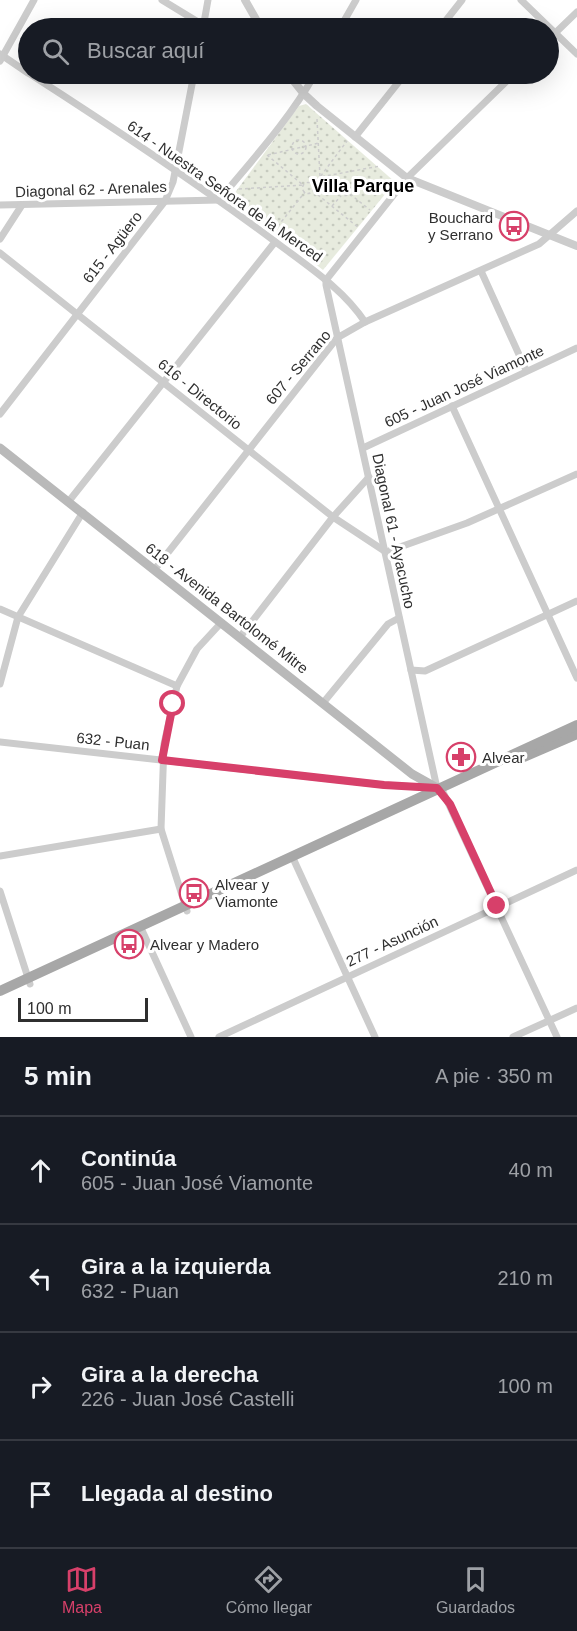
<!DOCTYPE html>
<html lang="es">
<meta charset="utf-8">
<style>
body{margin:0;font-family:Arial,sans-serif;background:#20242c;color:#f1f3f6}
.scale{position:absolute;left:18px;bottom:15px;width:130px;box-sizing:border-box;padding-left:6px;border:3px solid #2f2f2f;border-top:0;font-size:16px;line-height:21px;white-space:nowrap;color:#2f2f2f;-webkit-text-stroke:4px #fff;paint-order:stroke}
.stop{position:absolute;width:18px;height:18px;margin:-14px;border:4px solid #d7406a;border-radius:50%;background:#fff}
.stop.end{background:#d7406a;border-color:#fff;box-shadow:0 2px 6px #0008}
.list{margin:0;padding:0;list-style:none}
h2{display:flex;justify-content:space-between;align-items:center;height:78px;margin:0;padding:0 24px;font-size:26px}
h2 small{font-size:20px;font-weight:400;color:#9ea1a6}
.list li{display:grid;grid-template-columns:39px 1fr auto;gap:18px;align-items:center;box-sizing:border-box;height:108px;padding:0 24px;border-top:2px solid #363941}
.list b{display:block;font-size:22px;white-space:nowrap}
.list p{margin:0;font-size:20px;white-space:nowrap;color:#9ea1a6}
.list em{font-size:20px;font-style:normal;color:#9ea1a6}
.icon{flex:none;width:33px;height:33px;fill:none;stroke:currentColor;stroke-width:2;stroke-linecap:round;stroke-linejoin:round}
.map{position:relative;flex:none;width:577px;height:1037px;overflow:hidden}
.search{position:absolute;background:#171b24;box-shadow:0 6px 24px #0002;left:18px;right:18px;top:18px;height:66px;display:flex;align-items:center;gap:15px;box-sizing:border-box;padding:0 21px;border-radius:33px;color:#9ea1a6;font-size:22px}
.sheet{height:510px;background:#171b24}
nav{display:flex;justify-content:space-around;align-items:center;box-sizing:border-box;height:84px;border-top:2px solid #363941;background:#171b24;font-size:16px;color:#9ea1a6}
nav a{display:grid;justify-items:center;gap:3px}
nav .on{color:#d7406a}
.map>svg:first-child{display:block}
</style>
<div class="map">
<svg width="577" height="1037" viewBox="0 0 577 1037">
<defs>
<pattern id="park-dots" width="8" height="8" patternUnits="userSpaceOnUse" patternTransform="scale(1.5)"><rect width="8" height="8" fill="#e7ebde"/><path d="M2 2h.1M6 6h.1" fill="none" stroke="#c6cabf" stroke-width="1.8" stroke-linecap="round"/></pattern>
</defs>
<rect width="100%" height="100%" fill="#fff"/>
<polygon fill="url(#park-dots)" points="306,104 395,182 323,270 231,198 299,106"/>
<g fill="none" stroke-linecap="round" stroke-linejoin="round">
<g stroke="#ccc" stroke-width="1.5" stroke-dasharray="3 3" stroke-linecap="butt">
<polyline points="317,119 320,177 380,166"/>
<circle cx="299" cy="147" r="7"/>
<polyline points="267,155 303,185"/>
<polyline points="268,155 319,143"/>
<circle cx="308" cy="188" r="5.5"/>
<polyline points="311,183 320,177 347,141"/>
<circle cx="345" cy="190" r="5.5"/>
<polyline points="239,189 304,185"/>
<polyline points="313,191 359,228"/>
<polyline points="350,194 370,210"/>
<polyline points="332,206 341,196"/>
<polyline points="274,231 305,192"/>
</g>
<g stroke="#ccc" stroke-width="7">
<polyline points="162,0 203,25"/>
<polyline points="521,0 577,54"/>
<polyline points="203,28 208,0"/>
<polyline points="340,28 356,0"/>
<polyline points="440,28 462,0"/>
<polyline points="548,40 577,12"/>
<polyline points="0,54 28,73"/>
<polyline points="0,61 34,0"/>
<path d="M 30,74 C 114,128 197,183 277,243 C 309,267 343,289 365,322"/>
<polyline points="355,137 405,74"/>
<path d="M 0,205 L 219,200 C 253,159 289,120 315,74"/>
<polyline points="0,239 22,205"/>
<polyline points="0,253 333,517 386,552 467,523 577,474"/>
<polyline points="481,271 526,370"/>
<polyline points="452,406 577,678"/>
<polyline points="0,414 165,201 173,182 194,74"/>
<polyline points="363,448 577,348"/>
<polyline points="69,501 275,242"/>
<polyline points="155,569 337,338 365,322 539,244 577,211"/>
<polyline points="0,609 177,686"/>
<polyline points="240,637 333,517 369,477"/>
<polyline points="411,670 425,671 577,601"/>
<polyline points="0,684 18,617 83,512"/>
<polyline points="323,703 388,624 399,618"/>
<polyline points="0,742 384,785 437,788 326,285 326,280 407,178 514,74"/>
<polyline points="443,792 557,1037"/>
<polyline points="0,856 161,829"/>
<polyline points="292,856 375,1037"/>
<polyline points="0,891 30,984"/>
<polyline points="187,911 161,829 164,744 177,686 197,649 221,623"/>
<polyline points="140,926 191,1037"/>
<polyline points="219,1037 577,870"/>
<polyline points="513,1037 577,1008"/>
</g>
<g stroke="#ccc" stroke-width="8">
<polyline points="245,0 261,28"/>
<polyline points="288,74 304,94 317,106 407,178 577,246"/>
</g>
<polyline stroke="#b9b9b9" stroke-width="9" points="0,448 412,774 437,788"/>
<g stroke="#a7a7a7" stroke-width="10">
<polyline points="524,757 577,734"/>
<polyline points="0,991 577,725"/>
</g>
</g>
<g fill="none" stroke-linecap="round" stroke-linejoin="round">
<polyline stroke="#d7406a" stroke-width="8" points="173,704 162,760 384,785 437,788 450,804 497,906"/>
</g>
<defs>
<g id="bus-ring" transform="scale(1.5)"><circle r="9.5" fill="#fff" stroke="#d7406a" stroke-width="1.5"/><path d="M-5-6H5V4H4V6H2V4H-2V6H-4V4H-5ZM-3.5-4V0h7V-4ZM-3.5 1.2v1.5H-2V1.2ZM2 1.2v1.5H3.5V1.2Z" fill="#d7406a"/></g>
<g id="pharmacy-ring" transform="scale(1.5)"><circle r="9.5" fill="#fff" stroke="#d7406a" stroke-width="1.5"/><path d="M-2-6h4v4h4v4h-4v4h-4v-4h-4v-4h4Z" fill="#d7406a"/></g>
</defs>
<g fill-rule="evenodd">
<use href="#bus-ring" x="514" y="226"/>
<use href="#pharmacy-ring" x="461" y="757"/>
<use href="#bus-ring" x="194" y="893"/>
<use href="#bus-ring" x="129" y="944"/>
</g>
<g text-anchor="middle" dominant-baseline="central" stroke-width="6" stroke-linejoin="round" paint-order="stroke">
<g font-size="15" fill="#2f2f2f" stroke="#fff">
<text transform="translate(91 189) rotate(-2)">Diagonal 62 - Arenales</text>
<text transform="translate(225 191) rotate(35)">614 - Nuestra Señora de la Merced</text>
<text transform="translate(112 247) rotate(-52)">615 - Agüero</text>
<text transform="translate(298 367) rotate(-50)">607 - Serrano</text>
<text transform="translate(464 386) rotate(-25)">605 - Juan José Viamonte</text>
<text transform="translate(200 394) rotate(39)">616 - Directorio</text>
<text transform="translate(394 531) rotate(78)">Diagonal 61 - Ayacucho</text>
<text transform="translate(227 608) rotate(38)">618 - Avenida Bartolomé Mitre</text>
<text transform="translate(113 741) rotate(6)">632 - Puan</text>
<text transform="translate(392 941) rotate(-25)">277 - Asunción</text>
</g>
<g font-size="15" fill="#2f2f2f" stroke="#fff" text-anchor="start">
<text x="493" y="217" text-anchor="end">Bouchard<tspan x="493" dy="17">y Serrano</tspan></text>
<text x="482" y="757">Alvear</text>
<text x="215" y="884">Alvear y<tspan x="215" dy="17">Viamonte</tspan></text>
<text x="150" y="944">Alvear y Madero</text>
</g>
<g font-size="18" font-weight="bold" fill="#000" stroke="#fff">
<text x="363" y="186">Villa Parque</text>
</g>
</g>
</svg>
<div class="scale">100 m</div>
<div class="stop" style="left:173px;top:704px"></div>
<div class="stop end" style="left:497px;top:906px"></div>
<div class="search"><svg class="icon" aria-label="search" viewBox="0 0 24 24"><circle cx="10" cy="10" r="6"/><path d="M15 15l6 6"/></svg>Buscar aquí</div>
</div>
<section class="sheet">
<h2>5 min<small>A pie · 350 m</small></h2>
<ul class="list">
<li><svg class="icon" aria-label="ahead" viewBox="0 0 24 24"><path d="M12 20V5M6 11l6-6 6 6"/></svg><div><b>Continúa</b><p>605 - Juan José Viamonte</p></div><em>40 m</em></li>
<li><svg class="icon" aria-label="left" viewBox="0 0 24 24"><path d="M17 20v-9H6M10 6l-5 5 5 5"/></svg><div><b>Gira a la izquierda</b><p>632 - Puan</p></div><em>210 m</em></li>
<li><svg class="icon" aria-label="right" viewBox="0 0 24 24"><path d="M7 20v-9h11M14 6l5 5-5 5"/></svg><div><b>Gira a la derecha</b><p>226 - Juan José Castelli</p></div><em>100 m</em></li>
<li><svg class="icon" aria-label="arrive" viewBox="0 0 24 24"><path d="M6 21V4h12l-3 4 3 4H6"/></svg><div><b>Llegada al destino</b></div></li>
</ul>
</section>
<nav>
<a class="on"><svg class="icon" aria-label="map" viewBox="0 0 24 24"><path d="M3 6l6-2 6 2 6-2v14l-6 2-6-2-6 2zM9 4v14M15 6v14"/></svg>Mapa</a>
<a><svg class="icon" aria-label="directions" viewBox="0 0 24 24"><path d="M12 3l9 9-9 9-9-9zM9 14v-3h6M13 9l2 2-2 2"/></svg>Cómo llegar</a>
<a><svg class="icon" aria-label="saved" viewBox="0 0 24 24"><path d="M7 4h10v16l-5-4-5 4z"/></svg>Guardados</a>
</nav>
